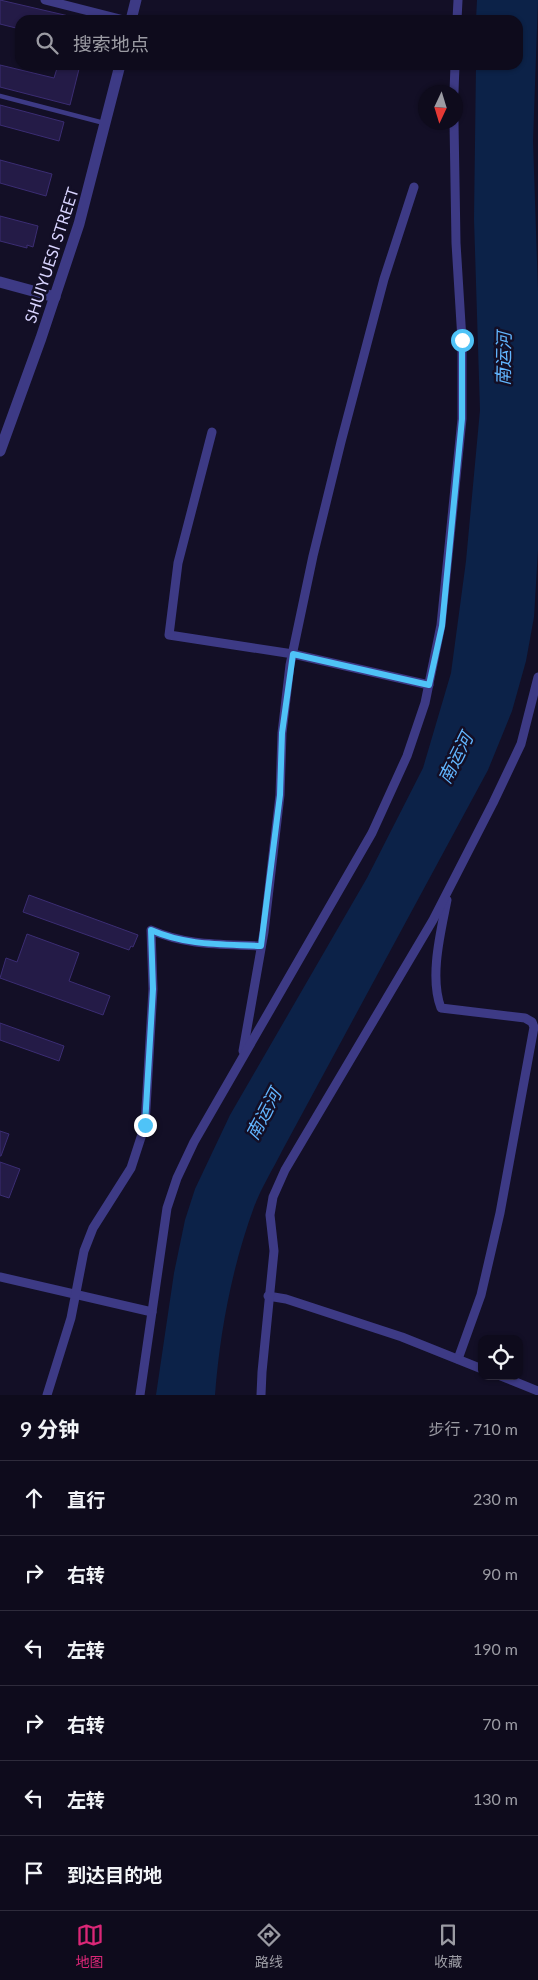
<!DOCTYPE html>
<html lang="zh">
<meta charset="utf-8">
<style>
body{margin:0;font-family:Lato,"Noto Sans SC",sans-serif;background:#1c1929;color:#f1f3f6}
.controls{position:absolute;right:15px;bottom:15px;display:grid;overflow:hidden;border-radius:10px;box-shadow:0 1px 4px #0004}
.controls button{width:45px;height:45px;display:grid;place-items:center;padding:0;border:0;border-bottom:1px solid #2e2b3b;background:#0e0b1c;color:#f1f3f6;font:25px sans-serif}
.compass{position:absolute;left:418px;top:85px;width:45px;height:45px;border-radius:50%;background:#0e0b1c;box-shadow:0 1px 4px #0004;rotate:184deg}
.stop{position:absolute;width:15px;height:15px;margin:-11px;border:4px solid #4fc3f7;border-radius:50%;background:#fff}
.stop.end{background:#4fc3f7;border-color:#fff;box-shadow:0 1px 5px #0008}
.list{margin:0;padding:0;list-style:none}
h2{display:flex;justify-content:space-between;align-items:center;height:65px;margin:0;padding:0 20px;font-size:21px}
h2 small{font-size:16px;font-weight:400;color:#9b9ba3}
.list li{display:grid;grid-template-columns:32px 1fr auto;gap:15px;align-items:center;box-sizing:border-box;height:75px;padding:0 20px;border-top:1px solid #2e2b3b}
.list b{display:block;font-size:19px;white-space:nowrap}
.list em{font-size:16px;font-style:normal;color:#9b9ba3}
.icon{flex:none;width:28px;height:28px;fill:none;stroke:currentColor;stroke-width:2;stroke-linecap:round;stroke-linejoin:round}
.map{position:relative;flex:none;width:538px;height:1395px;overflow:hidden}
.search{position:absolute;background:#0e0b1c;box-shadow:0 1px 4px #0004;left:15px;right:15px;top:15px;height:55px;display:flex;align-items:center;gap:12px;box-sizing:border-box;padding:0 18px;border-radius:15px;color:#9b9ba3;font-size:19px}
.sheet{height:515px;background:#0e0b1c}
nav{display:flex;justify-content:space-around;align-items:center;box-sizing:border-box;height:70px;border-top:1px solid #2e2b3b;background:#0e0b1c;font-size:14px;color:#9b9ba3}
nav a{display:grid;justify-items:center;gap:2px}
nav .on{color:#db2777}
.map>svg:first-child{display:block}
</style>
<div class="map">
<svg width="538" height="1395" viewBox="0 0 538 1395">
<rect width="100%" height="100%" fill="#130f26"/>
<path fill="#0c2248" d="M 477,0 L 538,0 L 533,141 L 538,291 L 538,550 L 534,617 L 526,661 L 512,711 L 488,770 L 282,1151 C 273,1169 261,1188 254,1207 C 232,1267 220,1331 215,1395 L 156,1395 L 174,1273 L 185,1220 L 195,1189 L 230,1115 L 367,878 L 423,768 L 451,673 L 466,561 L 480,410 L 474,219 L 476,65 L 518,65 L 518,20 L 476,20 Z"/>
<g fill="#241b47" stroke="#3b2d73">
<polygon points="0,0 73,17 72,20 20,20 20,29 0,24"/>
<polygon points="0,65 54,78 58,65 80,65 70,105 0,87"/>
<polygon points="0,105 64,122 59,141 0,125"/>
<polygon points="0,160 52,174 46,196 0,183"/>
<polygon points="0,216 38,226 33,247 27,245 27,248 0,241"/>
<polygon points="29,895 138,935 133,947 131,946 129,950 23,912"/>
<polygon points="27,934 79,953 69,981 110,996 103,1015 0,978 6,958 17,962"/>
<polygon points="0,1023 64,1046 59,1061 0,1040"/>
<polygon points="0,1131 9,1134 1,1156 0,1156"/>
<polygon points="0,1162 20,1169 9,1198 0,1195"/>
</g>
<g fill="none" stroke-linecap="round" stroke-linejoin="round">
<polyline stroke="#3d3a85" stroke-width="4.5" points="0,96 104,123"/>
<g stroke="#3d3a85" stroke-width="9">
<polyline points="45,0 124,20"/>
<polyline points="457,20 458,0"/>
<polyline points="454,92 455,65"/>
<polyline points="212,432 178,563 169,635 293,654 429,685"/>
<path d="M 447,900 C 441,931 429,977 441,1008 L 525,1018 L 532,1022 L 534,1027 L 500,1213 L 481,1295 L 458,1359"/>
<polyline points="243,1051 264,932 280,795 282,733 290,665 313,556 341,442 384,279 414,187"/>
<polyline points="0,1277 152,1312"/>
<polyline points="268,1296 286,1299 402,1337 482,1369"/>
<polyline points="501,1376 538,1391"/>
<path d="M 47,1395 L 71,1318 L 84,1251 L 93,1228 L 131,1168 L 145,1125 L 153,989 L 151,930 C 187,946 223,944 261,946"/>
<polyline points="140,1395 167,1208 177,1178 194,1142 372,833 407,756 425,703 441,625 462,419 462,340 456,243 454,122"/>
<polyline points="261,1395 262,1372 274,1251 270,1215 273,1197 285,1170 433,920 493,803 521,744 538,677"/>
</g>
<g stroke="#3d3a85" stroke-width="11">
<polyline points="131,20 136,0"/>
<polyline points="0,282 55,297"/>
<polyline points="0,451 41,338 79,224 120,65"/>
</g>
</g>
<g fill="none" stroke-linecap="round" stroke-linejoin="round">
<path stroke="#4fc3f7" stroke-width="6" d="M 145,1125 L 153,989 L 151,930 C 187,946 223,944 261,946 L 280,795 L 282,733 L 293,654 L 429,685 L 442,626 L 462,419 L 462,340"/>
</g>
<g text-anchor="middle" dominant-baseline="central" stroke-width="5" stroke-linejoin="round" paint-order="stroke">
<g font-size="16" fill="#d9d4ff" stroke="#130f26">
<text transform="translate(51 255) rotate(-72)">SHUIYUESI STREET</text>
</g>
<g font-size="18" font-style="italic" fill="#62b6ff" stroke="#130f26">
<text transform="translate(503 359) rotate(-89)">南运河</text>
<text transform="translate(455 758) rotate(-63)">南运河</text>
<text transform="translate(263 1114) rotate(-62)">南运河</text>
</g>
</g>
</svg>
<div class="controls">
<button><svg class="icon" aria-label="locate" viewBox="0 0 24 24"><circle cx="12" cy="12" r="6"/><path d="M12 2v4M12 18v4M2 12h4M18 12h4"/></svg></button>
</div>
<svg class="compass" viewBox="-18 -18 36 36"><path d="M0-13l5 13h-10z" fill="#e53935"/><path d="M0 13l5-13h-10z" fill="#9b9ba3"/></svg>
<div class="stop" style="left:462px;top:340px"></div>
<div class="stop end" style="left:145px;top:1125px"></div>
<div class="search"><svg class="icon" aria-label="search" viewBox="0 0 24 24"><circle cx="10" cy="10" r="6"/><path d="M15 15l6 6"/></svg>搜索地点</div>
</div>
<section class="sheet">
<h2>9 分钟<small>步行 · 710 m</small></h2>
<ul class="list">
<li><svg class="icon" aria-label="ahead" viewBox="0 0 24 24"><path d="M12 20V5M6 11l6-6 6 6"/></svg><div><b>直行</b></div><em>230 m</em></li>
<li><svg class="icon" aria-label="right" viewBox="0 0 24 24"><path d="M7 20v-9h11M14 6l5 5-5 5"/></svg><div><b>右转</b></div><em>90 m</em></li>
<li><svg class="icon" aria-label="left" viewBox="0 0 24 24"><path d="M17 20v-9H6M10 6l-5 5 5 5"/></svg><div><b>左转</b></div><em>190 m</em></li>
<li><svg class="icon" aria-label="right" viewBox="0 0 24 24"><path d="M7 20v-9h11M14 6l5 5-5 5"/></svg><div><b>右转</b></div><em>70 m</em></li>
<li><svg class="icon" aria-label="left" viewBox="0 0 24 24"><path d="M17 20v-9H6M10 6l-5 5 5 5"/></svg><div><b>左转</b></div><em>130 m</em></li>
<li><svg class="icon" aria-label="arrive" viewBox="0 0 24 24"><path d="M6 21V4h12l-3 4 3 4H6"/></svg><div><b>到达目的地</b></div></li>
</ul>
</section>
<nav>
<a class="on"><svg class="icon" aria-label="map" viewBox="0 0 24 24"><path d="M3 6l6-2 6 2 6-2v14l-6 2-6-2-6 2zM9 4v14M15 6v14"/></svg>地图</a>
<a><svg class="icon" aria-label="directions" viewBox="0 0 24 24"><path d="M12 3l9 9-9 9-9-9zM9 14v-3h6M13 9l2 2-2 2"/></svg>路线</a>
<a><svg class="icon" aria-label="saved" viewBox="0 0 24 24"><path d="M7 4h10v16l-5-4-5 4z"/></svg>收藏</a>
</nav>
